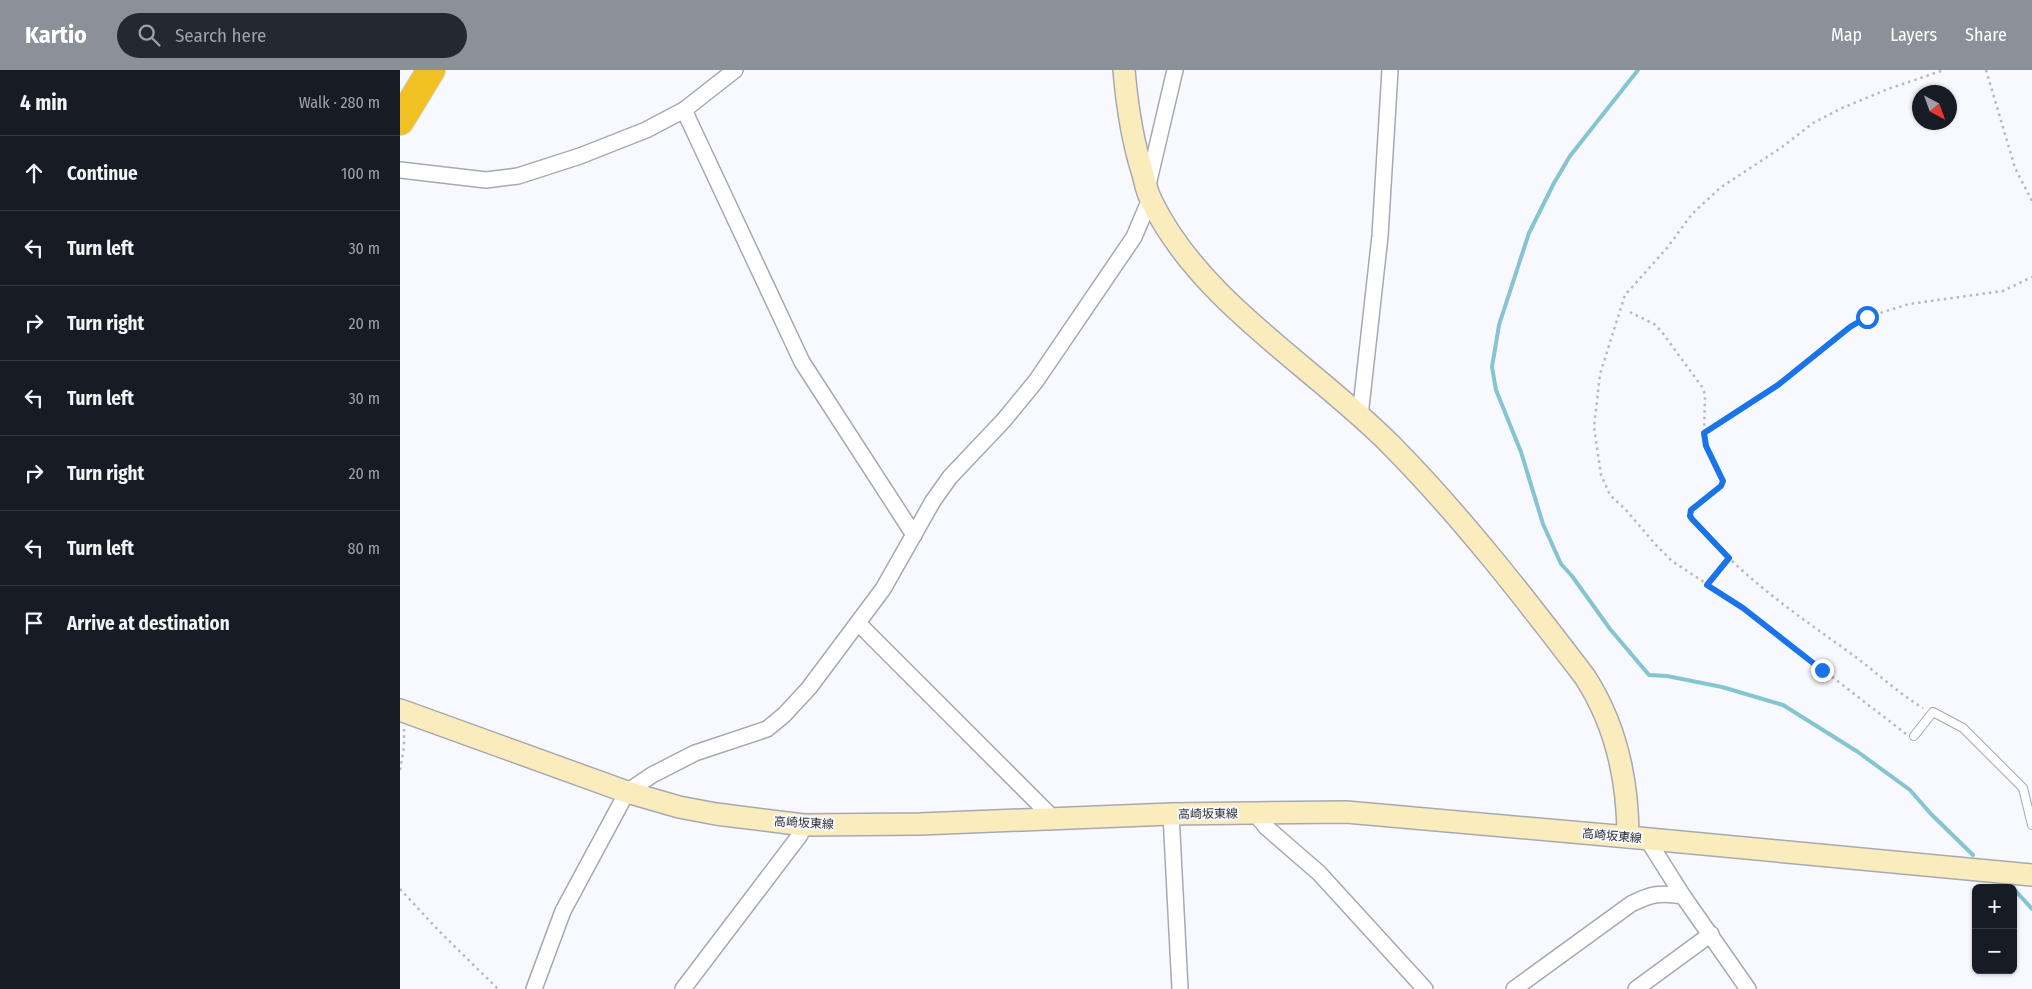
<!DOCTYPE html>
<meta charset="utf-8">
<style>
body{margin:0;font-family:"Fira Sans Condensed","Noto Sans JP",sans-serif;background:#242831;color:#f1f3f6}
.controls{position:absolute;right:15px;bottom:15px;display:grid;overflow:hidden;border-radius:8px;box-shadow:0 1px 4px #0004}
.controls button{width:45px;height:45px;display:grid;place-items:center;padding:0;border:0;border-bottom:1px solid #363941;background:#171b24;color:#f1f3f6;font:25px sans-serif}
.compass{position:absolute;left:1512px;top:15px;width:45px;height:45px;border-radius:50%;background:#171b24;box-shadow:0 1px 4px #0004;rotate:139deg}
.stop{position:absolute;width:15px;height:15px;margin:-11px;border:4px solid #1a73e8;border-radius:50%;background:#fff}
.stop.end{background:#1a73e8;border-color:#fff;box-shadow:0 1px 5px #0008}
.list{margin:0;padding:0;list-style:none}
h2{display:flex;justify-content:space-between;align-items:center;height:65px;margin:0;padding:0 20px;font-size:21px}
h2 small{font-size:16px;font-weight:400;color:#9ea1a6}
.list li{display:grid;grid-template-columns:32px 1fr auto;gap:15px;align-items:center;box-sizing:border-box;height:75px;padding:0 20px;border-top:1px solid #363941}
.list b{display:block;font-size:19px;white-space:nowrap}
.list em{font-size:16px;font-style:normal;color:#9ea1a6}
.icon{flex:none;width:28px;height:28px;fill:none;stroke:currentColor;stroke-width:2;stroke-linecap:round;stroke-linejoin:round}
.map{position:relative;flex:none;width:1632px;height:919px;overflow:hidden}
header{display:flex;align-items:center;gap:30px;box-sizing:border-box;height:70px;padding:0 25px;background:#8c9099;color:#fff}
header strong{font-size:24px}
nav{display:flex;gap:28px;margin-inline-start:auto;font-size:18px}
.search{width:350px;height:45px;background:#242831;display:flex;align-items:center;gap:12px;box-sizing:border-box;padding:0 18px;border-radius:28px;color:#9ea1a6;font-size:19px}
main{display:flex}
aside{flex:1;background:#171b24}
.map>svg:first-child{display:block}
</style>
<header>
<strong>Kartio</strong>
<div class="search"><svg class="icon" aria-label="search" viewBox="0 0 24 24"><circle cx="10" cy="10" r="6"/><path d="M15 15l6 6"/></svg>Search here</div>
<nav><a>Map</a><a>Layers</a><a>Share</a></nav>
</header>
<main>
<aside>
<h2>4 min<small>Walk · 280 m</small></h2>
<ul class="list">
<li><svg class="icon" aria-label="ahead" viewBox="0 0 24 24"><path d="M12 20V5M6 11l6-6 6 6"/></svg><div><b>Continue</b></div><em>100 m</em></li>
<li><svg class="icon" aria-label="left" viewBox="0 0 24 24"><path d="M17 20v-9H6M10 6l-5 5 5 5"/></svg><div><b>Turn left</b></div><em>30 m</em></li>
<li><svg class="icon" aria-label="right" viewBox="0 0 24 24"><path d="M7 20v-9h11M14 6l5 5-5 5"/></svg><div><b>Turn right</b></div><em>20 m</em></li>
<li><svg class="icon" aria-label="left" viewBox="0 0 24 24"><path d="M17 20v-9H6M10 6l-5 5 5 5"/></svg><div><b>Turn left</b></div><em>30 m</em></li>
<li><svg class="icon" aria-label="right" viewBox="0 0 24 24"><path d="M7 20v-9h11M14 6l5 5-5 5"/></svg><div><b>Turn right</b></div><em>20 m</em></li>
<li><svg class="icon" aria-label="left" viewBox="0 0 24 24"><path d="M17 20v-9H6M10 6l-5 5 5 5"/></svg><div><b>Turn left</b></div><em>80 m</em></li>
<li><svg class="icon" aria-label="arrive" viewBox="0 0 24 24"><path d="M6 21V4h12l-3 4 3 4H6"/></svg><div><b>Arrive at destination</b></div></li>
</ul>
</aside>
<div class="map">
<svg width="1632" height="919" viewBox="0 0 1632 919">
<rect width="100%" height="100%" fill="#f7f9ff"/>
<g fill="none" stroke-linecap="round" stroke-linejoin="round">
<g stroke="#85c4d1" stroke-width="4">
<polyline points="1238,0 1170,86 1154,113 1129,163 1099,255 1092,297 1096,320 1121,382 1143,454 1161,494 1172,506 1210,559 1249,605 1267,606 1322,617 1383,635 1458,682 1510,720 1531,744 1573,785"/>
<polyline points="1613,818 1632,839"/>
</g>
<g stroke="#a6a9b2" stroke-width="10">
<polyline id="lane" points="1514,666 1533,642 1563,658 1623,718 1632,755"/>
</g>
<g stroke="#a6a9b2" stroke-width="18">
<g id="street">
<polyline points="284,40 402,292 514,465"/>
<polyline points="0,100 86,110 118,106 180,86 246,60 284,40 335,0"/>
<polyline points="748,115 775,0"/>
<polyline points="960,346 980,166 990,0"/>
<polyline points="458,553 654,749"/>
<polyline points="855,743 866,757 919,803 1025,919"/>
<polyline points="771,744 780,919"/>
<polyline points="1247,769 1283,826 1348,919"/>
<polyline points="134,919 163,841 227,722 252,705 295,683 367,659 384,645 409,618 483,519 533,431 550,407 604,350 636,311 734,167 750,129"/>
<polyline points="283,919 400,765 404,755"/>
<path d="M 1114,919 L 1231,834 C 1251,824 1260,822 1283,826"/>
<polyline points="1236,919 1311,864"/>
</g>
</g>
<g stroke="#a6a9b2" stroke-width="24">
<g id="secondary">
<path d="M 724,0 C 727,35 732,70 743,104 C 745,113 747,122 751,130 C 799,231 914,297 991,375 C 1062,447 1124,527 1185,607 C 1216,655 1228,710 1228,767"/>
<polyline points="0,640 227,722 279,737 316,744 404,755 520,754 771,744 946,742 1228,767 1632,805"/>
</g>
</g>
<g stroke="#d6d6d7" stroke-width="30">
<polyline id="highway" points="0,51 31,0"/>
</g>
<g stroke="#b8b9bf" stroke-width="2.5" stroke-dasharray="2.5 4" stroke-linecap="butt">
<polyline points="1586,0 1615,98 1632,131"/>
<polyline points="1230,242 1254,254 1262,262 1302,317 1305,324 1304,367 1306,376 1323,411 1318,419 1291,440 1290,446 1329,488"/>
<polyline points="1304,363 1378,315 1450,257 1467,247 1509,234 1603,221 1632,207"/>
<path d="M 1307,515 L 1329,488 C 1367,525 1410,554 1453,585 C 1476,602 1498,623 1523,638"/>
<polyline points="1506,664 1343,538 1272,491 1256,475 1226,440 1210,425 1201,405 1194,357 1200,304 1225,225 1267,178 1292,144 1320,118 1382,77 1413,53 1442,38 1488,19 1544,0"/>
<polyline points="0,700 4,677 4,659"/>
<polyline points="0,819 41,863 98,919"/>
</g>
<use href="#lane" stroke="#fff" stroke-width="8"/>
<use href="#street" stroke="#fff" stroke-width="15"/>
<use href="#secondary" stroke="#fbecbd" stroke-width="21"/>
<use href="#highway" stroke="#f1c124" stroke-width="28"/>
</g>
<g fill="none" stroke-linecap="round" stroke-linejoin="round">
<polyline stroke="#1a73e8" stroke-width="6" points="1422,600 1343,538 1307,515 1329,488 1292,449 1290,446 1291,440 1321,416 1323,411 1306,376 1304,363 1378,315 1450,257 1467,247"/>
</g>
<g text-anchor="middle" dominant-baseline="central" stroke-width="4" stroke-linejoin="round" paint-order="stroke">
<g font-size="12" fill="#313236" stroke="#f7f9ff">
<text transform="translate(808 744) rotate(-1)">高崎坂東線</text>
<text transform="translate(404 753) rotate(3)">高崎坂東線</text>
<text transform="translate(1212 766) rotate(5)">高崎坂東線</text>
</g>
</g>
</svg>
<div class="controls">
<button>+</button>
<button>−</button>
</div>
<svg class="compass" viewBox="-18 -18 36 36"><path d="M0-13l5 13h-10z" fill="#e53935"/><path d="M0 13l5-13h-10z" fill="#9ea1a6"/></svg>
<div class="stop" style="left:1467px;top:247px"></div>
<div class="stop end" style="left:1422px;top:600px"></div>
</div>
</main>
